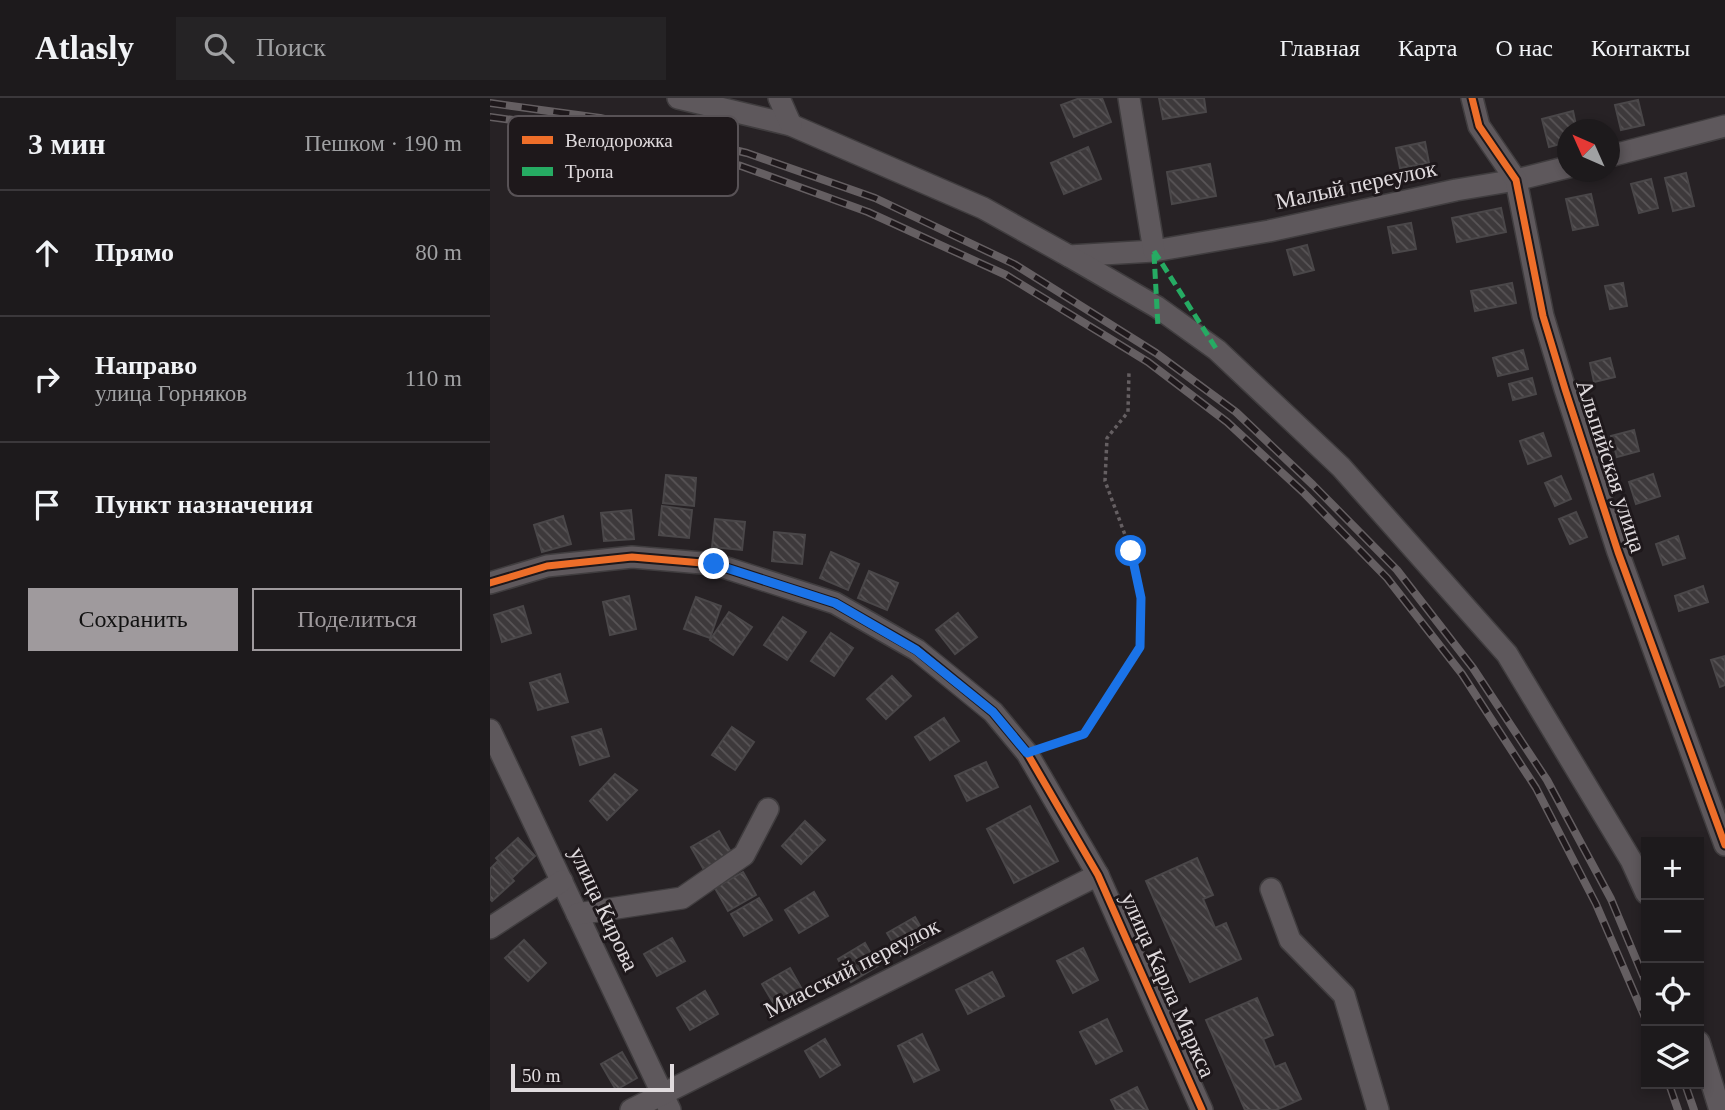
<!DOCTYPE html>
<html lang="ru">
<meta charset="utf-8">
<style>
body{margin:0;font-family:"Times New Roman",serif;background:#252325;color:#f1f3f6}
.controls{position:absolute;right:21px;bottom:21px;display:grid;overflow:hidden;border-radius:0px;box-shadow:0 4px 10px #0003}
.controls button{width:63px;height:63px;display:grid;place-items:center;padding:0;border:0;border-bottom:2px solid #3b383b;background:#1d1a1c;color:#f1f3f6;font:35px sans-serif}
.compass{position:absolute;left:1067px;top:21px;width:63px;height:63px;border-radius:50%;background:#1d1a1c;box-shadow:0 4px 10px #0003;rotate:315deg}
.scale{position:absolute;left:21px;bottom:18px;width:163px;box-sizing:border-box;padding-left:7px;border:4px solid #e0dbde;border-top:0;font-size:19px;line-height:24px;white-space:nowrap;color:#e0dbde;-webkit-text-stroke:5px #1e181b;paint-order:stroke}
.stop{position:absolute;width:21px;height:21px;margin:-16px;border:5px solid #1a73e8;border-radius:50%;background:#fff}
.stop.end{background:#1a73e8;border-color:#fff;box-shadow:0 2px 7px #0008}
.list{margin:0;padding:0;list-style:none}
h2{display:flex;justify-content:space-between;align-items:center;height:91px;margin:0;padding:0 28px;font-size:30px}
h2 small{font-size:23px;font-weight:400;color:#a0a1a3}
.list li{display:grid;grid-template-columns:46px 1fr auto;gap:21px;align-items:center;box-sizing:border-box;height:126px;padding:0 28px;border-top:2px solid #3b383b}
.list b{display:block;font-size:26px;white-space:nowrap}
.list p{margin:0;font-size:23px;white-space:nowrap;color:#a0a1a3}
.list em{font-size:23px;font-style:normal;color:#a0a1a3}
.actions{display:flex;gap:14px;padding:21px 28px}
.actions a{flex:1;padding:16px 0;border:2px solid #9f9a9d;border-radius:0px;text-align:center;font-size:24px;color:#9f9a9d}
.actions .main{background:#9f9a9d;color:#111}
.icon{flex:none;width:38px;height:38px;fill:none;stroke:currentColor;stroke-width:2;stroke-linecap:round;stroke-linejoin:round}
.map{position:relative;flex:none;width:1235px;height:1012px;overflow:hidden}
header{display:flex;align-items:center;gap:42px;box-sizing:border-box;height:98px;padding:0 35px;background:#1d1a1c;border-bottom:2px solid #3b383b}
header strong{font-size:33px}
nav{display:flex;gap:38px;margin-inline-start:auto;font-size:24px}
.search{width:490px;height:63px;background:#252325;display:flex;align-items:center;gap:18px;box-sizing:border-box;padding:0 24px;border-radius:0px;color:#a0a1a3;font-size:26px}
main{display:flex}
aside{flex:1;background:#1d1a1c}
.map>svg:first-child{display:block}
</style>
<header>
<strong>Atlasly</strong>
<div class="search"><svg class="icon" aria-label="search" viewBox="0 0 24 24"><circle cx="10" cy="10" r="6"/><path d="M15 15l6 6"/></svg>Поиск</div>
<nav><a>Главная</a><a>Карта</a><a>О нас</a><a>Контакты</a></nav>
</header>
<main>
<aside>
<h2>3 мин<small>Пешком · 190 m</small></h2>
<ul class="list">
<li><svg class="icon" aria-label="ahead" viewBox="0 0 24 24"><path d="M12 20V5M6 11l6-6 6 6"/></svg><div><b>Прямо</b></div><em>80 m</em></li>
<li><svg class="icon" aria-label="right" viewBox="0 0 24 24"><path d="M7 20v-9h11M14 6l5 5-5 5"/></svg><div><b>Направо</b><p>улица Горняков</p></div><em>110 m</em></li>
<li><svg class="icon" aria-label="arrive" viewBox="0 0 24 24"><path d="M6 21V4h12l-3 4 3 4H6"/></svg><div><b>Пункт назначения</b></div></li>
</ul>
<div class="actions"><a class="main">Сохранить</a><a>Поделиться</a></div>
</aside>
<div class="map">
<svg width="1235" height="1012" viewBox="0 0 1235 1012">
<defs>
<pattern id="building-back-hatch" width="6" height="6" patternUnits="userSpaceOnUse" patternTransform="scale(1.75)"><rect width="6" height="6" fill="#3d393b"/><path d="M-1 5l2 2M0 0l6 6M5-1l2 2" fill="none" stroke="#595557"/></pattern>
</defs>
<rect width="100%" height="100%" fill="#272225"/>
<g fill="url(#building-back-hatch)" stroke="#4a4749" stroke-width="2">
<polygon points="590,0 612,0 621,24 584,39 571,7"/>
<polygon points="669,0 714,0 716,14 673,21"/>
<polygon points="1148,2 1154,27 1131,32 1125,7"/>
<polygon points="1083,13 1087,32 1078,32 1078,44 1059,49 1052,21"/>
<polygon points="935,44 939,65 910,70 906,50"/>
<polygon points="598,49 611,81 574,96 561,65"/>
<polygon points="720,66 726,98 682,106 677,74"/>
<polygon points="1196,75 1204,108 1183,113 1175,80"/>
<polygon points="1161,81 1168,110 1149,115 1141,86"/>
<polygon points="1101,96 1108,127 1083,132 1076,101"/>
<polygon points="1011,110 1016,134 967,144 962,120"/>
<polygon points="921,125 926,151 903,155 898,129"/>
<polygon points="817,147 824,172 804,177 797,152"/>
<polygon points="1022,185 1026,205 985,213 981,193"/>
<polygon points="1133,185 1137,208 1120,211 1115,188"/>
<polygon points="1033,252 1038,271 1008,278 1003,260"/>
<polygon points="1120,260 1125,279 1104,284 1100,265"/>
<polygon points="1042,280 1046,296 1023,302 1019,286"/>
<polygon points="1144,332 1149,353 1127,359 1121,338"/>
<polygon points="1053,335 1061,358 1038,366 1030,343"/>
<polygon points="1163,376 1170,398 1146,406 1139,384"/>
<polygon points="176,377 206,380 204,408 173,405"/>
<polygon points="1071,378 1081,401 1065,408 1055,385"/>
<polygon points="172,408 202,412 199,440 169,437"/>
<polygon points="141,412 144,441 114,443 111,415"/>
<polygon points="1086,414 1097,439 1080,446 1069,421"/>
<polygon points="73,418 81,446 52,454 44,427"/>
<polygon points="225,421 255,424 252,452 222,449"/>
<polygon points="284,434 315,437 312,466 282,463"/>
<polygon points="1188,438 1195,460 1173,467 1166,446"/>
<polygon points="341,454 369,466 358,492 330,480"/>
<polygon points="379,473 408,485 397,512 368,500"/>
<polygon points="1213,488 1218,504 1189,513 1185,498"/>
<polygon points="139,498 146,531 120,537 113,504"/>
<polygon points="206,499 231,508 220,540 194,531"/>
<polygon points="33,508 41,535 12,544 4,517"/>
<polygon points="239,514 262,529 243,557 220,542"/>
<polygon points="468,515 487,539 465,556 446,532"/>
<polygon points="293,519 316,534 297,562 274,547"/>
<polygon points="341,535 363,550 344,578 321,563"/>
<polygon points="1235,558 1235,587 1230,589 1221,562"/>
<polygon points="70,576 78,604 48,612 40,585"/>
<polygon points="402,578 421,598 396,621 377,601"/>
<polygon points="454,620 469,643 440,662 425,639"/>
<polygon points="242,629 264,644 245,672 222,657"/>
<polygon points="111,631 119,658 90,667 82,639"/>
<polygon points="496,664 508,689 477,703 465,678"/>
<polygon points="125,676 147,692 117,722 100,703"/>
<polygon points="540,708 568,763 524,785 497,731"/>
<polygon points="315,723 335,742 311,766 292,748"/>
<polygon points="229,733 242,756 214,772 201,749"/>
<polygon points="28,740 45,758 23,779 6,760"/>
<polygon points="707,760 723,797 713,801 725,830 736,825 751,861 700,884 656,783"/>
<polygon points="7,764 24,783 2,803 0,801 0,771"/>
<polygon points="253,774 266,797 238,813 225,790"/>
<polygon points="324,794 338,818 309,835 295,812"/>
<polygon points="269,800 282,822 254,838 241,816"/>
<polygon points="425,819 438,842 411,858 397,835"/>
<polygon points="182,840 195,863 167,878 154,856"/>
<polygon points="34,842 56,865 38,883 15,860"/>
<polygon points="375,845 388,868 361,884 348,861"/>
<polygon points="593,850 608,882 583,895 567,863"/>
<polygon points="300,870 313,893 285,908 272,886"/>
<polygon points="502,874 514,898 478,916 466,892"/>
<polygon points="215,893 228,916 200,932 187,910"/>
<polygon points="767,900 783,937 773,941 785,969 795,965 811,1001 786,1012 755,1012 716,922"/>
<polygon points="617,921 632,953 606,966 590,934"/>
<polygon points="432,936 449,972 424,984 408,948"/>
<polygon points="335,941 350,967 330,979 315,953"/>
<polygon points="132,954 147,980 126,992 111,966"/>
<polygon points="647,989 658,1012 626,1012 621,1002"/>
</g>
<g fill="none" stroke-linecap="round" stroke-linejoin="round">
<g stroke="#403d3f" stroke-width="24">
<g id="minor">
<polyline points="188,0 301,27 493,110 579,158 664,153 779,133 966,92 1026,82 1078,69"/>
<polyline points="289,0 301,27"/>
<polyline points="639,0 664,153"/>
<polyline points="982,0 989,28 1026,82 1053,218 1075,291 1128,454 1235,747"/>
<polyline points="1120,58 1235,28"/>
<polyline points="579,158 667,209 727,252 851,369 1017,556 1141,762 1156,795"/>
<polyline points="0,485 57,468 142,459 224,466 345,505 427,552 503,614 537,655 608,777 712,1012"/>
<polyline points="0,632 180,1012"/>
<polyline points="781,791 800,842 854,897 888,1012"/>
<polyline points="87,816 192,800 254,757 278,711"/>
<polyline points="0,830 72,783"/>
<polyline points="1209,944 1230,1012"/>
<polyline points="141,1012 608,777"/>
</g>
</g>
<polyline stroke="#655f62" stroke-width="3.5" stroke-dasharray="3.5 3.5" stroke-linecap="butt" points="556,649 594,636 650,549 651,500 641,453 615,383 617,340 638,314 639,273"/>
<use href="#minor" stroke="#5e585c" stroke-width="21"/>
<g stroke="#655f62" stroke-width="8">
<g id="rail">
<polyline points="0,5 110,20 257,55 385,100 524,166 666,255 746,314 823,387 907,472 983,570 1057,682 1121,801 1156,885"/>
<polyline points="0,19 105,33 251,68 378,114 516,177 658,264 737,324 813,394 897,480 972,576 1046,690 1106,806 1156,922"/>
<polyline points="1179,986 1188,1012"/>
<polyline points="1195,986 1204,1012"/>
</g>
</g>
<use href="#rail" stroke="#1e181b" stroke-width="5" stroke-dasharray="16" stroke-linecap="butt"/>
<g stroke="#26ab63" stroke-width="5" stroke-dasharray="10 5" stroke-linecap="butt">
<polyline points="664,153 727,252"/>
<polyline points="664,156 668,229"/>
</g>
<g stroke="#1e181b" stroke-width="11">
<g id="cycleway">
<polyline points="982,0 989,28 1026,82 1053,218 1075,291 1128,454 1235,747"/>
<polyline points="0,485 57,468 142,459 224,466 345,505 427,552 503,614 537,655 608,777 712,1012"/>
</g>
</g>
<use href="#cycleway" stroke="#ee6e29" stroke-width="7"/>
</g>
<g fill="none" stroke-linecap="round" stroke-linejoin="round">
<polyline stroke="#1a73e8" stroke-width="9" points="224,466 345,505 426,552 503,614 537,655 594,636 650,549 651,500 641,453"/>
</g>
<g text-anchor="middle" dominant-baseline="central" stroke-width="6" stroke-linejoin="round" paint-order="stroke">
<g font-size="23" fill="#e0dbde" stroke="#1e181b">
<text transform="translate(866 87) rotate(-12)">Малый переулок</text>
<text transform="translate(1121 368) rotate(72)">Альпийская улица</text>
<text transform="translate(114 811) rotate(65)">улица Кирова</text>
<text transform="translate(362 870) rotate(-27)">Миасский переулок</text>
<text transform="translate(678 887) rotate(66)">улица Карла Маркса</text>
</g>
</g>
<rect x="18" y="18" width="230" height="80" rx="10" fill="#1e181b" stroke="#585256" stroke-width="2"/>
<rect x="32" y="38" width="31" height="8" fill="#ee6e29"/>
<rect x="32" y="69" width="31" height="9" fill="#26ab63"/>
<g font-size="19" fill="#e0dbde">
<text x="75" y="49">Велодорожка</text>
<text x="75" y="80">Тропа</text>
</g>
</svg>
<div class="controls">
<button>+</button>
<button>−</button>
<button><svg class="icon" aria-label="locate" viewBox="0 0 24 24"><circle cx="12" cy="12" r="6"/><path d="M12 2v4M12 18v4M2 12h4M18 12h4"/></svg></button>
<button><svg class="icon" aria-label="layers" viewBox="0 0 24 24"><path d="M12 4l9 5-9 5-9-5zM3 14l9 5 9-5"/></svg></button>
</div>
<svg class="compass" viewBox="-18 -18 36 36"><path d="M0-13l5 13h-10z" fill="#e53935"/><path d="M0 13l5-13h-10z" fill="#a0a1a3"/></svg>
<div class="scale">50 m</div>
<div class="stop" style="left:641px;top:453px"></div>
<div class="stop end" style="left:224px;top:466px"></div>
</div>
</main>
